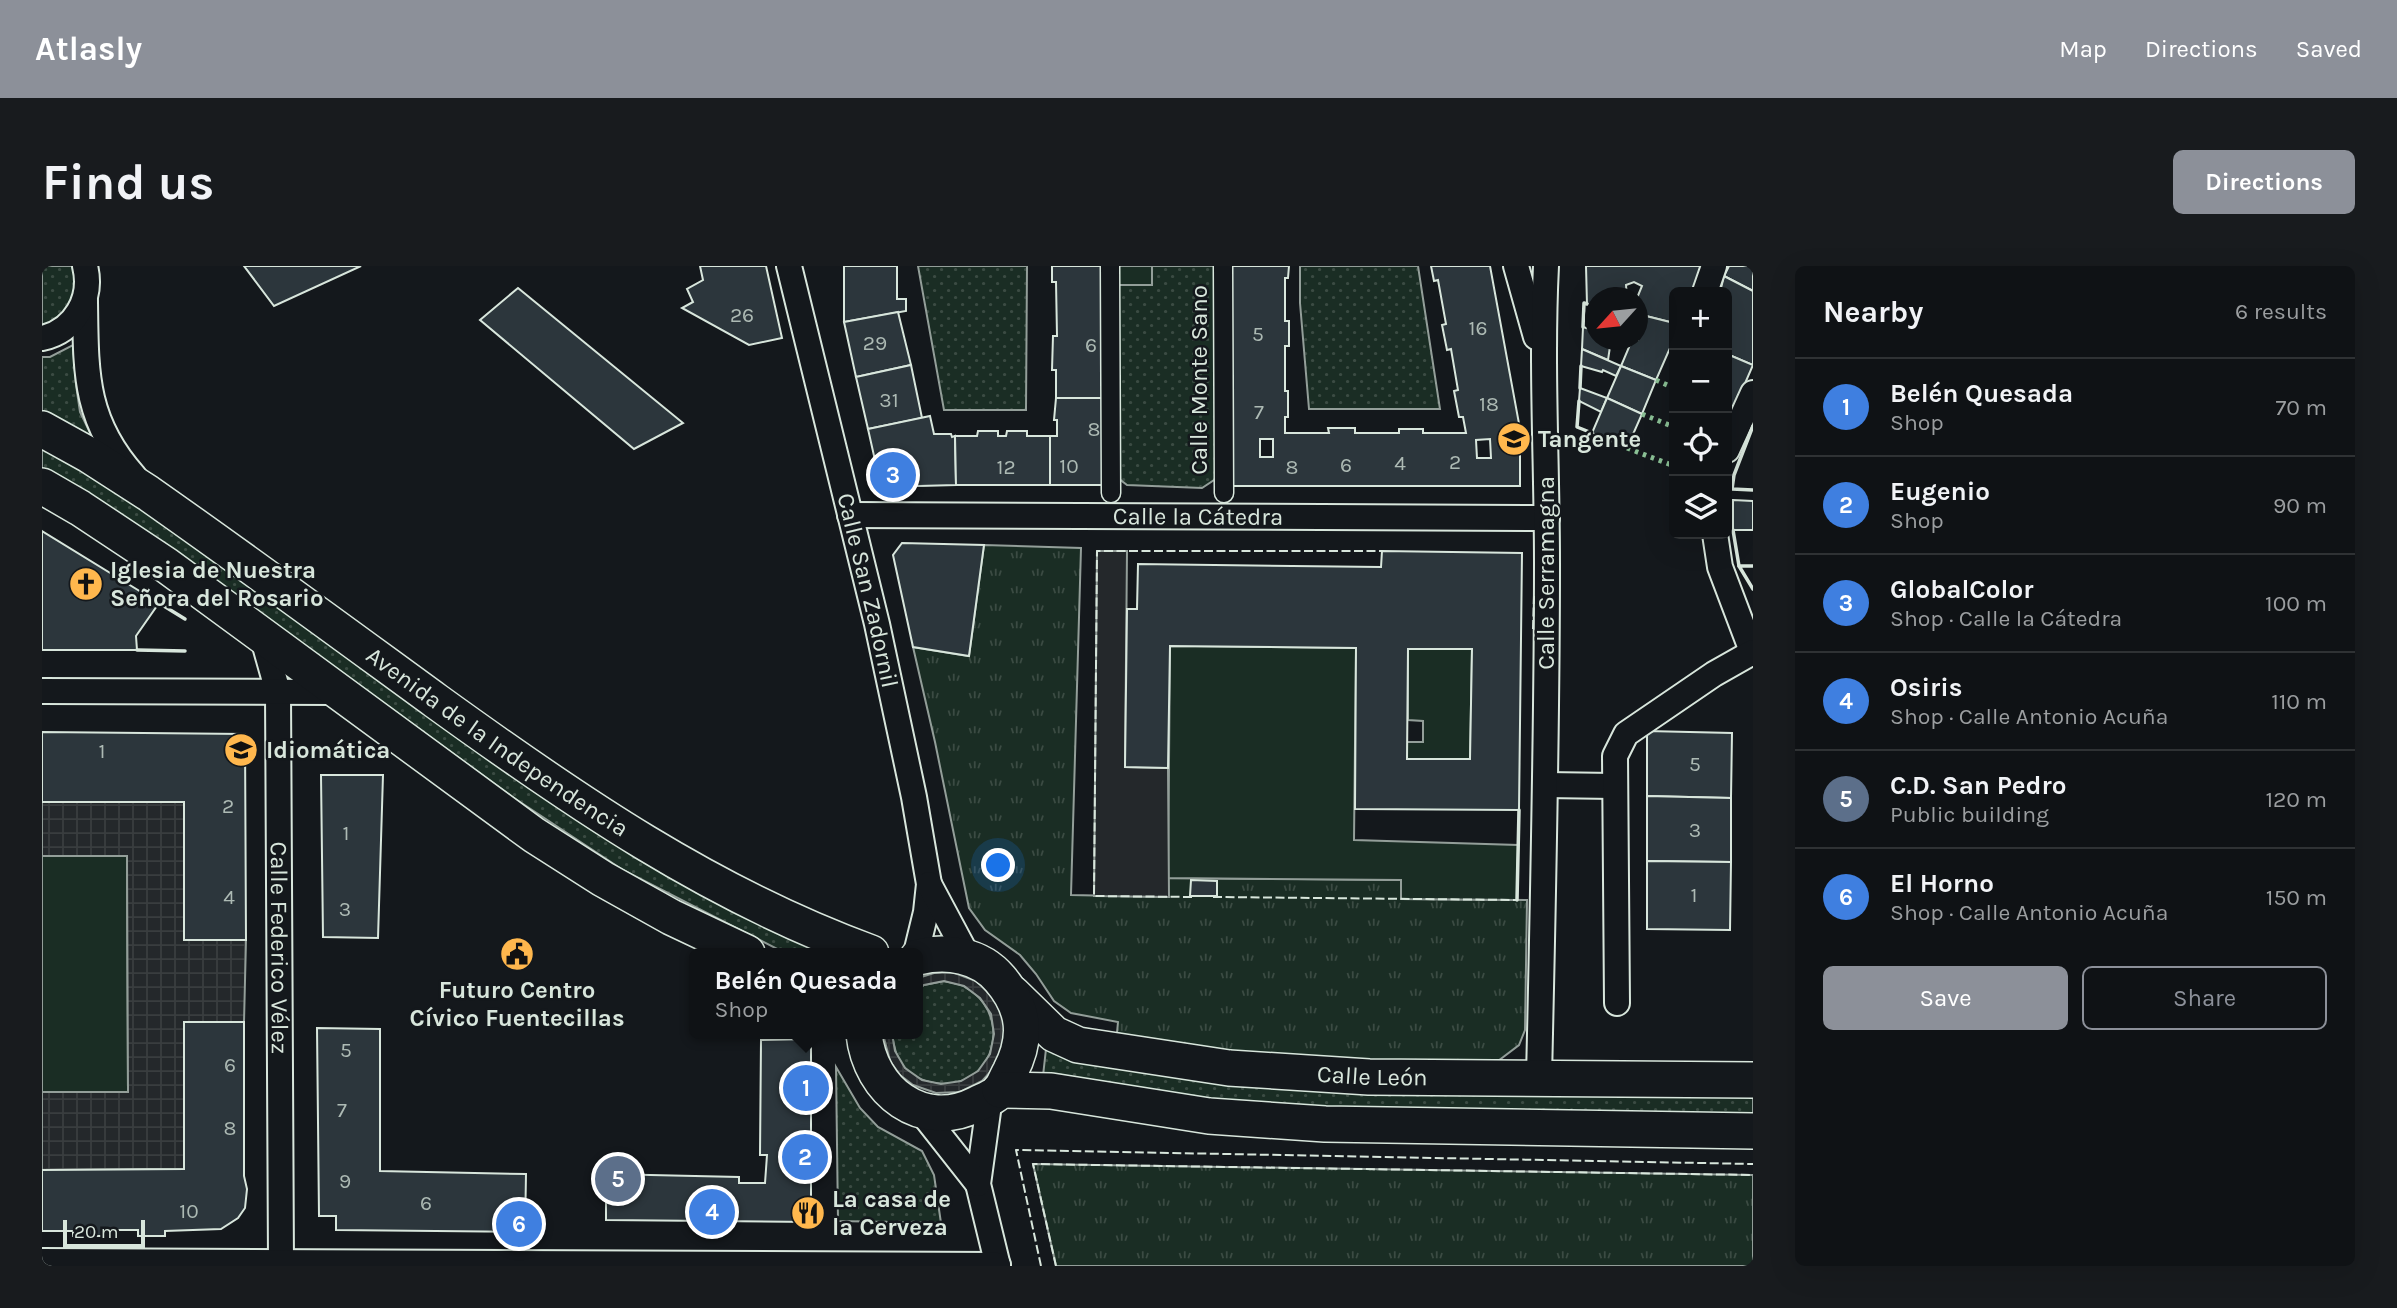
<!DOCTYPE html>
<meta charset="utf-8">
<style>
body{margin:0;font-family:Karla,sans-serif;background:#181b1e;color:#f1f3f6}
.controls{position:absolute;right:21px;top:21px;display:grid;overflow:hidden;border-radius:10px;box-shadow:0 7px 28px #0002}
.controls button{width:63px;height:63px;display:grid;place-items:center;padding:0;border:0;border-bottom:2px solid #2f3234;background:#0f1215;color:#f1f3f6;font:35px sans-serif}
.compass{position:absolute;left:1543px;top:21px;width:63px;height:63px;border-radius:50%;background:#0f1215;box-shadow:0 7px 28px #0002;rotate:243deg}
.scale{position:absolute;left:21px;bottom:18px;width:82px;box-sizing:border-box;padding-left:7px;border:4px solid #d8e6dc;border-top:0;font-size:19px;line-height:24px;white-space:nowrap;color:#d8e6dc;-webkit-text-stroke:5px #14181c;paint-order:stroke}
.you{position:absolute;left:957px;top:600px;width:24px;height:24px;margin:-18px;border:5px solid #fff;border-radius:50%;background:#1a73e8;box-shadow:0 0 0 10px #1a73e833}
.badge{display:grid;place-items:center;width:46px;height:46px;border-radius:50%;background:#8c9099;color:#fff;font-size:23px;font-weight:700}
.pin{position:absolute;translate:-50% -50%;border:4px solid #fff;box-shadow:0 2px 7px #0006}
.popup{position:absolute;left:647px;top:682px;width:234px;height:91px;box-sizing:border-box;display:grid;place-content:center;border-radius:10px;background:#0f1215;filter:drop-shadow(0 2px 5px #0005);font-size:23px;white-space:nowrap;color:#9b9ea0}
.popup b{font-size:26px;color:#f1f3f6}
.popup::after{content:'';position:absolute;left:50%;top:100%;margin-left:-14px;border:14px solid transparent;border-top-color:#0f1215}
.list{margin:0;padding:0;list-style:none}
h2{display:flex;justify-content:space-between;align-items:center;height:91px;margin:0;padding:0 28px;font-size:30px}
h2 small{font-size:23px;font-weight:400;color:#9b9ea0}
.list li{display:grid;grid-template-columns:46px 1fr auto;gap:21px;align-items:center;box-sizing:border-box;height:98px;padding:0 28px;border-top:2px solid #2f3234}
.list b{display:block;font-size:26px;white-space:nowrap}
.list p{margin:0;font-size:23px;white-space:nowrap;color:#9b9ea0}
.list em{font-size:23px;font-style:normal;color:#9b9ea0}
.actions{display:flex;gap:14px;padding:21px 28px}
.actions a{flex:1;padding:16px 0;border:2px solid #8c9099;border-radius:10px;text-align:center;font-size:24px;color:#8c9099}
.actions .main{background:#8c9099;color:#fff}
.icon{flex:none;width:38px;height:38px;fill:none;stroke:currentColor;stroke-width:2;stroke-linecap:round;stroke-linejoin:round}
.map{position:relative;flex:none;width:1711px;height:1000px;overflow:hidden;border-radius:10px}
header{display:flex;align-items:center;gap:42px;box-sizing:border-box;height:98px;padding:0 35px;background:#8c9099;color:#fff}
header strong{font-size:33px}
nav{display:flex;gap:38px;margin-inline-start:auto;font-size:24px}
.intro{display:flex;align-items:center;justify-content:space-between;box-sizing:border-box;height:168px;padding:0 42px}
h1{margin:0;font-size:49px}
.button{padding:18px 32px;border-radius:10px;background:#8c9099;color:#fff;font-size:24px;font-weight:700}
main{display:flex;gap:42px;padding:0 42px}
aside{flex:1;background:#0f1215;border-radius:10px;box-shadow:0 7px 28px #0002}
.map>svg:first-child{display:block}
</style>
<header>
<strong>Atlasly</strong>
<nav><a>Map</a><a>Directions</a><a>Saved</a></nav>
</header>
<div class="intro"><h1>Find us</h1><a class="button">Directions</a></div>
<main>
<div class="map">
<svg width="1711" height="1000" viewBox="0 0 1711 1000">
<defs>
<pattern id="grass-tufts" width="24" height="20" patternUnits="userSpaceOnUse" patternTransform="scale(1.75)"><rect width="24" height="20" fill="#1a2d24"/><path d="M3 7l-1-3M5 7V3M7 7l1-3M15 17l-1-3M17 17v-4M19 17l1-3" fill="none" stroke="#3b4b43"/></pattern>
<pattern id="garden-dots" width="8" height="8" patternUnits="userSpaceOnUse" patternTransform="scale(1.75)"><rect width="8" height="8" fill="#1a2d24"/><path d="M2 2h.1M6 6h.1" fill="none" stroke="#3b4b43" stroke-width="1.8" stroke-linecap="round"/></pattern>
<pattern id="plaza-grid" width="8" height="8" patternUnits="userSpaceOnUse" patternTransform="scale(1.75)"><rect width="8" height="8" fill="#24282b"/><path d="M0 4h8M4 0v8" fill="none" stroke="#393d3f"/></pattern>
</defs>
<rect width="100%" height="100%" fill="#14181c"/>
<g fill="url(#grass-tufts)" stroke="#939e99" stroke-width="2">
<path d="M 942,279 L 1039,282 L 1029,629 L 1126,631 L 1126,612 L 1360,614 L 1360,633 L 1485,634 L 1483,764 L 1477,779 L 1456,795 C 1330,794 1198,799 1075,767 L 1076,756 L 1029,747 L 1012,735 L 994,708 L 978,689 L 943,664 L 927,642 L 893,476 L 871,381 L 927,390 Z"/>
<polygon points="991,898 1711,909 1711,1000 1014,1000"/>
</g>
<g fill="#1a2d24" stroke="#939e99" stroke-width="2">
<rect x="1073" y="0" width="37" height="19"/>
<polygon points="1128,380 1314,382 1312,574 1476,579 1475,634 1359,633 1359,614 1126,612"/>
<polygon points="1366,383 1430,383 1428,493 1365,493 1365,476 1381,476 1381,455 1366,454"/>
<polygon points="85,589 86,826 0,826 0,590"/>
</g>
<g fill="url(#garden-dots)" stroke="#939e99" stroke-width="2">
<path d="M 0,0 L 31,0 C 42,26 24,51 0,60 Z"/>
<polygon points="876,0 985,0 984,144 902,144"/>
<polygon points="1110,0 1173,0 1176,207 1172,214 1160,222 1085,219 1076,212 1073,19 1110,19"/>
<polygon points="1258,0 1376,0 1398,143 1267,143 1258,37"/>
<polygon points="31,79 34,119 38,146 52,175 0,148 0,91 8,91"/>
<polygon points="0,179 789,687 743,687 581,604 469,530 177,317 0,203"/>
<path d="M 902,715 C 909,717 917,717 923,721 C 954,737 961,779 937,804 C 918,823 882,822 863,802 C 854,793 852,780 850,768 L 876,768 L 876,723 L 882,719 Z"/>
<polygon points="1004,783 1711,829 1711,848 1445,846 1196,838 1001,810"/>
<polygon points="794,801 818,842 836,861 880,885 892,909 899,957 796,955"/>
</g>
<polygon fill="#24282b" stroke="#939e99" stroke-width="2" points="1055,285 1085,285 1083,501 1126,502 1127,631 1052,630"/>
<g fill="url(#plaza-grid)" stroke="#939e99" stroke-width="2">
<polygon points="0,536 142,536 142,673 204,674 202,756 142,756 142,903 0,904 0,826 86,826 85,590 0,590"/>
<polygon points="910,706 934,715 953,733 960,748 963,764 961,781 951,803 940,815 918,826 894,827 871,819 858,809 848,795 841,768 850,768 853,785 863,802 880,814 899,818 919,815 936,805 948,788 952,768 949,748 938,732 922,720 902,715 882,719 876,723 876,712 892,707"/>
</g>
<g fill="#2c363c" stroke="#d8e6dc" stroke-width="2" fill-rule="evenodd">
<polygon points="202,0 319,0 232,40"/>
<polygon points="658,0 724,0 740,72 707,79 640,42 651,36 645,23 661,14"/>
<polygon points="802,0 855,0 855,33 864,33 864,45 802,56"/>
<polygon points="1010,0 1063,0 1064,132 1014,132 1014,104 1010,104 1011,70 1015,70 1014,16 1010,16"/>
<path d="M 1189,0 L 1247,0 L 1246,12 L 1243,12 L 1243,55 L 1247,55 L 1247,80 L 1243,80 L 1243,125 L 1246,125 L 1246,151 L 1243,151 L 1243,167 L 1287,167 L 1286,162 L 1313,162 L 1313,167 L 1357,167 L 1357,163 L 1381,163 L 1381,167 L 1424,167 L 1421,151 L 1417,151 L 1412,125 L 1416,124 L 1409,83 L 1405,84 L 1400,59 L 1404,58 L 1396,14 L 1392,15 L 1389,0 L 1448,0 L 1478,163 L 1478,220 L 1191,220 ZM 1218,173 L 1231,173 L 1231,191 L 1218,191 ZM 1448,173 L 1449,192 L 1435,192 L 1434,174 Z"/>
<polygon points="1544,0 1662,0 1651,26 1632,26 1632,57 1596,48 1595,32 1600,20 1592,16 1584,19 1585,32 1554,32 1554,39 1545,38"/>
<polygon points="1687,0 1711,0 1711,25 1682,10"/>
<polygon points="1682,10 1711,25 1711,99 1685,88 1685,26 1678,26"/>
<polygon points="476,22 641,157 592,183 438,54"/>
<polygon points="856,46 869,99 814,111 802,56"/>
<polygon points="1600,49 1632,57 1632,73 1614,114 1579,100 1590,74 1596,74 1596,60"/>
<polygon points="1541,61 1554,65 1554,74 1569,74 1566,94 1540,83"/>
<polygon points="1540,83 1579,100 1574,110 1561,104 1560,106 1539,100"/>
<polygon points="1685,88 1711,99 1691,145 1685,143"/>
<polygon points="869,99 880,152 826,163 814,111"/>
<polygon points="1579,100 1614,114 1600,148 1565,132"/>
<polygon points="1538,122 1565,132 1559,146 1537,135"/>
<polygon points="1014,132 1064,132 1065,219 1008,219 1008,170 1015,170 1015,154 1012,154"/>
<polygon points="1565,132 1600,148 1585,182 1550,167"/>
<polygon points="888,150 892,168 909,168 910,171 913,170 914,219 839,221 826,163"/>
<polygon points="936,165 956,165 956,170 964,170 965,165 985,165 985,170 1008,170 1008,219 914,219 913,170 935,170"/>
<polygon points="1691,234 1711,235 1711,264 1691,264"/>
<polygon points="0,265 117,337 94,370 95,384 0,384"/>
<polygon points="860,277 942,279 927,390 871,381 851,289"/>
<path d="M 1340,285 L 1480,287 L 1477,544 L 1313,543 L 1314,382 L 1128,380 L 1126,502 L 1083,501 L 1085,343 L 1095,343 L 1096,298 L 1339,301 ZM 1366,383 L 1430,383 L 1428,493 L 1365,493 Z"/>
<polygon points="1605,465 1690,467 1689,532 1605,530"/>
<polygon points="0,466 203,468 204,674 142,674 142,536 0,536"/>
<polygon points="279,509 341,509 336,672 281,671"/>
<polygon points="1605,530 1689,532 1689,596 1605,595"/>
<polygon points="1605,595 1689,596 1688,664 1605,663"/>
<polygon points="1149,614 1175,615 1175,630 1148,630"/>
<polygon points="142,756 202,756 202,910 205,923 203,942 196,952 179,963 123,965 123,970 96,970 96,964 75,964 75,970 31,970 31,965 0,965 0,904 142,903"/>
<polygon points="275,762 338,763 338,905 484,908 483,966 294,964 294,950 277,950"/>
<polygon points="769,773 769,956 564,954 564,908 697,911 697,917 723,917 725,889 718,889 719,774"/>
</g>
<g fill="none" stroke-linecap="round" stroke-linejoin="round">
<g stroke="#d8e6dc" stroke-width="21">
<g id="pedestrian">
<polyline points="1068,0 1069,227"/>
<polyline points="1181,0 1182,227"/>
</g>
</g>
<g stroke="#d8e6dc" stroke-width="28">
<g id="minor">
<path id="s1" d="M 747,0 L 835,358 L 872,531 L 887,618 L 884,646 L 874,687"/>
<polyline points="1474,0 1494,71"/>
<polyline points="1663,26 1672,0"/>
<path d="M 43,35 C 44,106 42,154 92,210"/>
<path d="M 0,72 C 33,65 51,32 43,0"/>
<polyline points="1685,184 1711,127"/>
<path id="s2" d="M 808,249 L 1505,252"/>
<polyline points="1673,268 1678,301 1711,388"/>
<path id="s3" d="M 220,369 L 236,426 L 239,996"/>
<polyline points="0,425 297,426"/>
<polyline points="1504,519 1572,520"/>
<polyline points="887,618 926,691"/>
<polyline points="1575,737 1573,490 1584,468 1672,408 1711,386"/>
<path d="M 1497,811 C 1501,640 1505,469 1505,297 C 1505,198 1499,99 1504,0"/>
<polyline points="948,831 936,918 956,1000"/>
<polyline points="877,843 936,918"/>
<polyline points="0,995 956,999"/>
</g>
</g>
<g stroke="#d8e6dc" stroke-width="38">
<g id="secondary">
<path id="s4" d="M 0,163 L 47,189 L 106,227 C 203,295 298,365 394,435 C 531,534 669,629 829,687"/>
<polyline points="0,220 38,242 124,299 492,569 561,613 629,651 705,687"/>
<path id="s5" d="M 971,728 L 1012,768 L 1036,779 L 1187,802 L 1327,811 L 1711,814"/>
<path d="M 822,768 C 828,825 880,866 935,838 C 943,834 953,831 958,824 C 962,820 965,811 968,806 C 986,772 983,742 958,713 C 938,689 905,684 876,691"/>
<polyline points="958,824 1009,825 1167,850 1283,858 1711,865"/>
</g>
</g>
<use href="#pedestrian" stroke="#14181c" stroke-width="18"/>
<use href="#minor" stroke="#14181c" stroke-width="24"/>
<use href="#secondary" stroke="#14181c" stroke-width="35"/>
<g stroke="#8ac095" stroke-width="5" stroke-dasharray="3.5 5" stroke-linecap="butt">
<polyline points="1614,114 1632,122"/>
<polyline points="1600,148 1632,161"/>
<polyline points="1585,182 1632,200"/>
</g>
<g stroke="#d8e6dc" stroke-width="2" stroke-dasharray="9 3.5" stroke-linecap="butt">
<polyline points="1491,363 1492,330"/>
<polyline points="1150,631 1052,630 1055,285 1340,285"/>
<polyline points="1171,631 1475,634 1477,544"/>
<polyline points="999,1000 974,884 1711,898"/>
<polyline points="1014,1000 991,898 1711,909"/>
</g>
<g stroke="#d8e6dc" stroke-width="3.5">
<polyline points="1541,61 1542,37 1545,38"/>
<polyline points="1538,122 1539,100"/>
<polyline points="1537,135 1535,161 1550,167"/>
<polyline points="1711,160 1692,209 1690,223 1711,224"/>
<polyline points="1691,264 1697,300"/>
<polyline points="1711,300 1697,300 1711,323"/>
<polyline points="117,337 143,353"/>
<polyline points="95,384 143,385"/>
<polyline points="1475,634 1477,544"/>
</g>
</g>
<defs>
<g id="school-disc" transform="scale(1.75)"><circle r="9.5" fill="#ffb74d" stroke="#14181c"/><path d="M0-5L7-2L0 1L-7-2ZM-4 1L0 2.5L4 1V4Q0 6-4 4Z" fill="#111"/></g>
<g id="church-disc" transform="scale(1.75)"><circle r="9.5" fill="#ffb74d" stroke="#14181c"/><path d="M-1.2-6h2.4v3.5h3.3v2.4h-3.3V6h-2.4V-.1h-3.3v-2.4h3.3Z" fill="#111"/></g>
<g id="civic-disc" transform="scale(1.75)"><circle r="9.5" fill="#ffb74d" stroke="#14181c"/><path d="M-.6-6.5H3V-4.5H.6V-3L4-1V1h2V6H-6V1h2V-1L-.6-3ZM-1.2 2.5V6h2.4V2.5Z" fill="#111"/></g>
<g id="restaurant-disc" transform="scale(1.75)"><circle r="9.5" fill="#ffb74d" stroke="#14181c"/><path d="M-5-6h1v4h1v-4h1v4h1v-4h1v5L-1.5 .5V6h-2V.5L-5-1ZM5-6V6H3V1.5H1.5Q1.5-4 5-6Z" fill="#111"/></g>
</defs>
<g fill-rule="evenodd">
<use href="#school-disc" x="1472" y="173"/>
<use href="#church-disc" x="44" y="318"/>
<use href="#school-disc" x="199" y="484"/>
<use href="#civic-disc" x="475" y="688"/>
<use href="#restaurant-disc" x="766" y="947"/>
</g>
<g text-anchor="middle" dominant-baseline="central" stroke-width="5" stroke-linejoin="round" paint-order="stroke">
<g font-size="21" fill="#adbab4">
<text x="700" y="49">26</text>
<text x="1436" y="62">16</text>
<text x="1216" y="68">5</text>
<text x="833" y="77">29</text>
<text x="1049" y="79">6</text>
<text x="847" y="134">31</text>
<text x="1447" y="138">18</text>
<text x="1217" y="146">7</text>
<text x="1052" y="163">8</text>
<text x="1413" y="196">2</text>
<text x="1358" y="197">4</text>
<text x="1304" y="199">6</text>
<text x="1027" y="200">10</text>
<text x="964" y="201">12</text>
<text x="1250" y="201">8</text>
<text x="60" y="485">1</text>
<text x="1653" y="498">5</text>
<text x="186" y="540">2</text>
<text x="1653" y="564">3</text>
<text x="304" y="567">1</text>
<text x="1652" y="629">1</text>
<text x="187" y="631">4</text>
<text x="303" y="643">3</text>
<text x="304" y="784">5</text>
<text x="188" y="799">6</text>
<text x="300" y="844">7</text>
<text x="188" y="862">8</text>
<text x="303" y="915">9</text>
<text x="384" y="937">6</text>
<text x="147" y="945">10</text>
</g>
<g font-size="24" fill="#d8e6dc" stroke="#14181c">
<text transform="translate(1157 114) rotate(-90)">Calle Monte Sano</text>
<text stroke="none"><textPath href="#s2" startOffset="348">Calle la Cátedra</textPath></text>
<text transform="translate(1504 307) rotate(-90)">Calle Serramagna</text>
<text stroke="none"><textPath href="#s1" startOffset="334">Calle San Zadornil</textPath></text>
<text stroke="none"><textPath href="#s4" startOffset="553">Avenida de la Independencia</textPath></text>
<text stroke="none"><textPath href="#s3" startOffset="315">Calle Federico Vélez</textPath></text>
<text stroke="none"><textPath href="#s5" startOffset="380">Calle León</textPath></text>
</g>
<g font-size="24" font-weight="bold" fill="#d8e6dc" stroke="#14181c" text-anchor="start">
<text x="1496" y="173">Tangente</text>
<text x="68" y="304">Iglesia de Nuestra<tspan x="68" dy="28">Señora del Rosario</tspan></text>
<text x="224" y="484">Idiomática</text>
<text x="475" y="724" text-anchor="middle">Futuro Centro<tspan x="475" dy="28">Cívico Fuentecillas</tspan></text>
<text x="790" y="933">La casa de<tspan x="790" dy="28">la Cerveza</tspan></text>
</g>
</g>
</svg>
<div class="controls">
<button>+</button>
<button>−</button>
<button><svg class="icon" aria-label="locate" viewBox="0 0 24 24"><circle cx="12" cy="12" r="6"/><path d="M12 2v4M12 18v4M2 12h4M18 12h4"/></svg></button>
<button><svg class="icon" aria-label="layers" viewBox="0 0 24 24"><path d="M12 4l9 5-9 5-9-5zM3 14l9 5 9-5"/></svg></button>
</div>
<svg class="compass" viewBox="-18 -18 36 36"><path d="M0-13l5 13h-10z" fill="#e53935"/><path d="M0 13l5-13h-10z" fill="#9b9ea0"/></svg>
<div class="scale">20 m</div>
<div class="you"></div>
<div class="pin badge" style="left:764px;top:822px;background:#3f7fe0">1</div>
<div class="popup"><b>Belén Quesada</b>Shop</div>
<div class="pin badge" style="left:763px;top:891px;background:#3f7fe0">2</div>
<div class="pin badge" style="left:851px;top:209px;background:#3f7fe0">3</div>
<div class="pin badge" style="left:670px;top:946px;background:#3f7fe0">4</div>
<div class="pin badge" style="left:576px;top:913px;background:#5c6f8a">5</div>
<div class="pin badge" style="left:477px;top:958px;background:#3f7fe0">6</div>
</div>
<aside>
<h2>Nearby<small>6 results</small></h2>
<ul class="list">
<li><span class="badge" style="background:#3f7fe0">1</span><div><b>Belén Quesada</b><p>Shop</p></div><em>70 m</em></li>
<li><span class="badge" style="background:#3f7fe0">2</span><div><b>Eugenio</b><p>Shop</p></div><em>90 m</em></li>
<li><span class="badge" style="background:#3f7fe0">3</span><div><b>GlobalColor</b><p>Shop · Calle la Cátedra</p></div><em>100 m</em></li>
<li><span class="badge" style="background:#3f7fe0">4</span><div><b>Osiris</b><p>Shop · Calle Antonio Acuña</p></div><em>110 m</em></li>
<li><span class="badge" style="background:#5c6f8a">5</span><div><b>C.D. San Pedro</b><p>Public building</p></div><em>120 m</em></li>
<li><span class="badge" style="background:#3f7fe0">6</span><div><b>El Horno</b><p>Shop · Calle Antonio Acuña</p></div><em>150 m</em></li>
</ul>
<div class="actions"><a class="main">Save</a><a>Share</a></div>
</aside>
</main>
